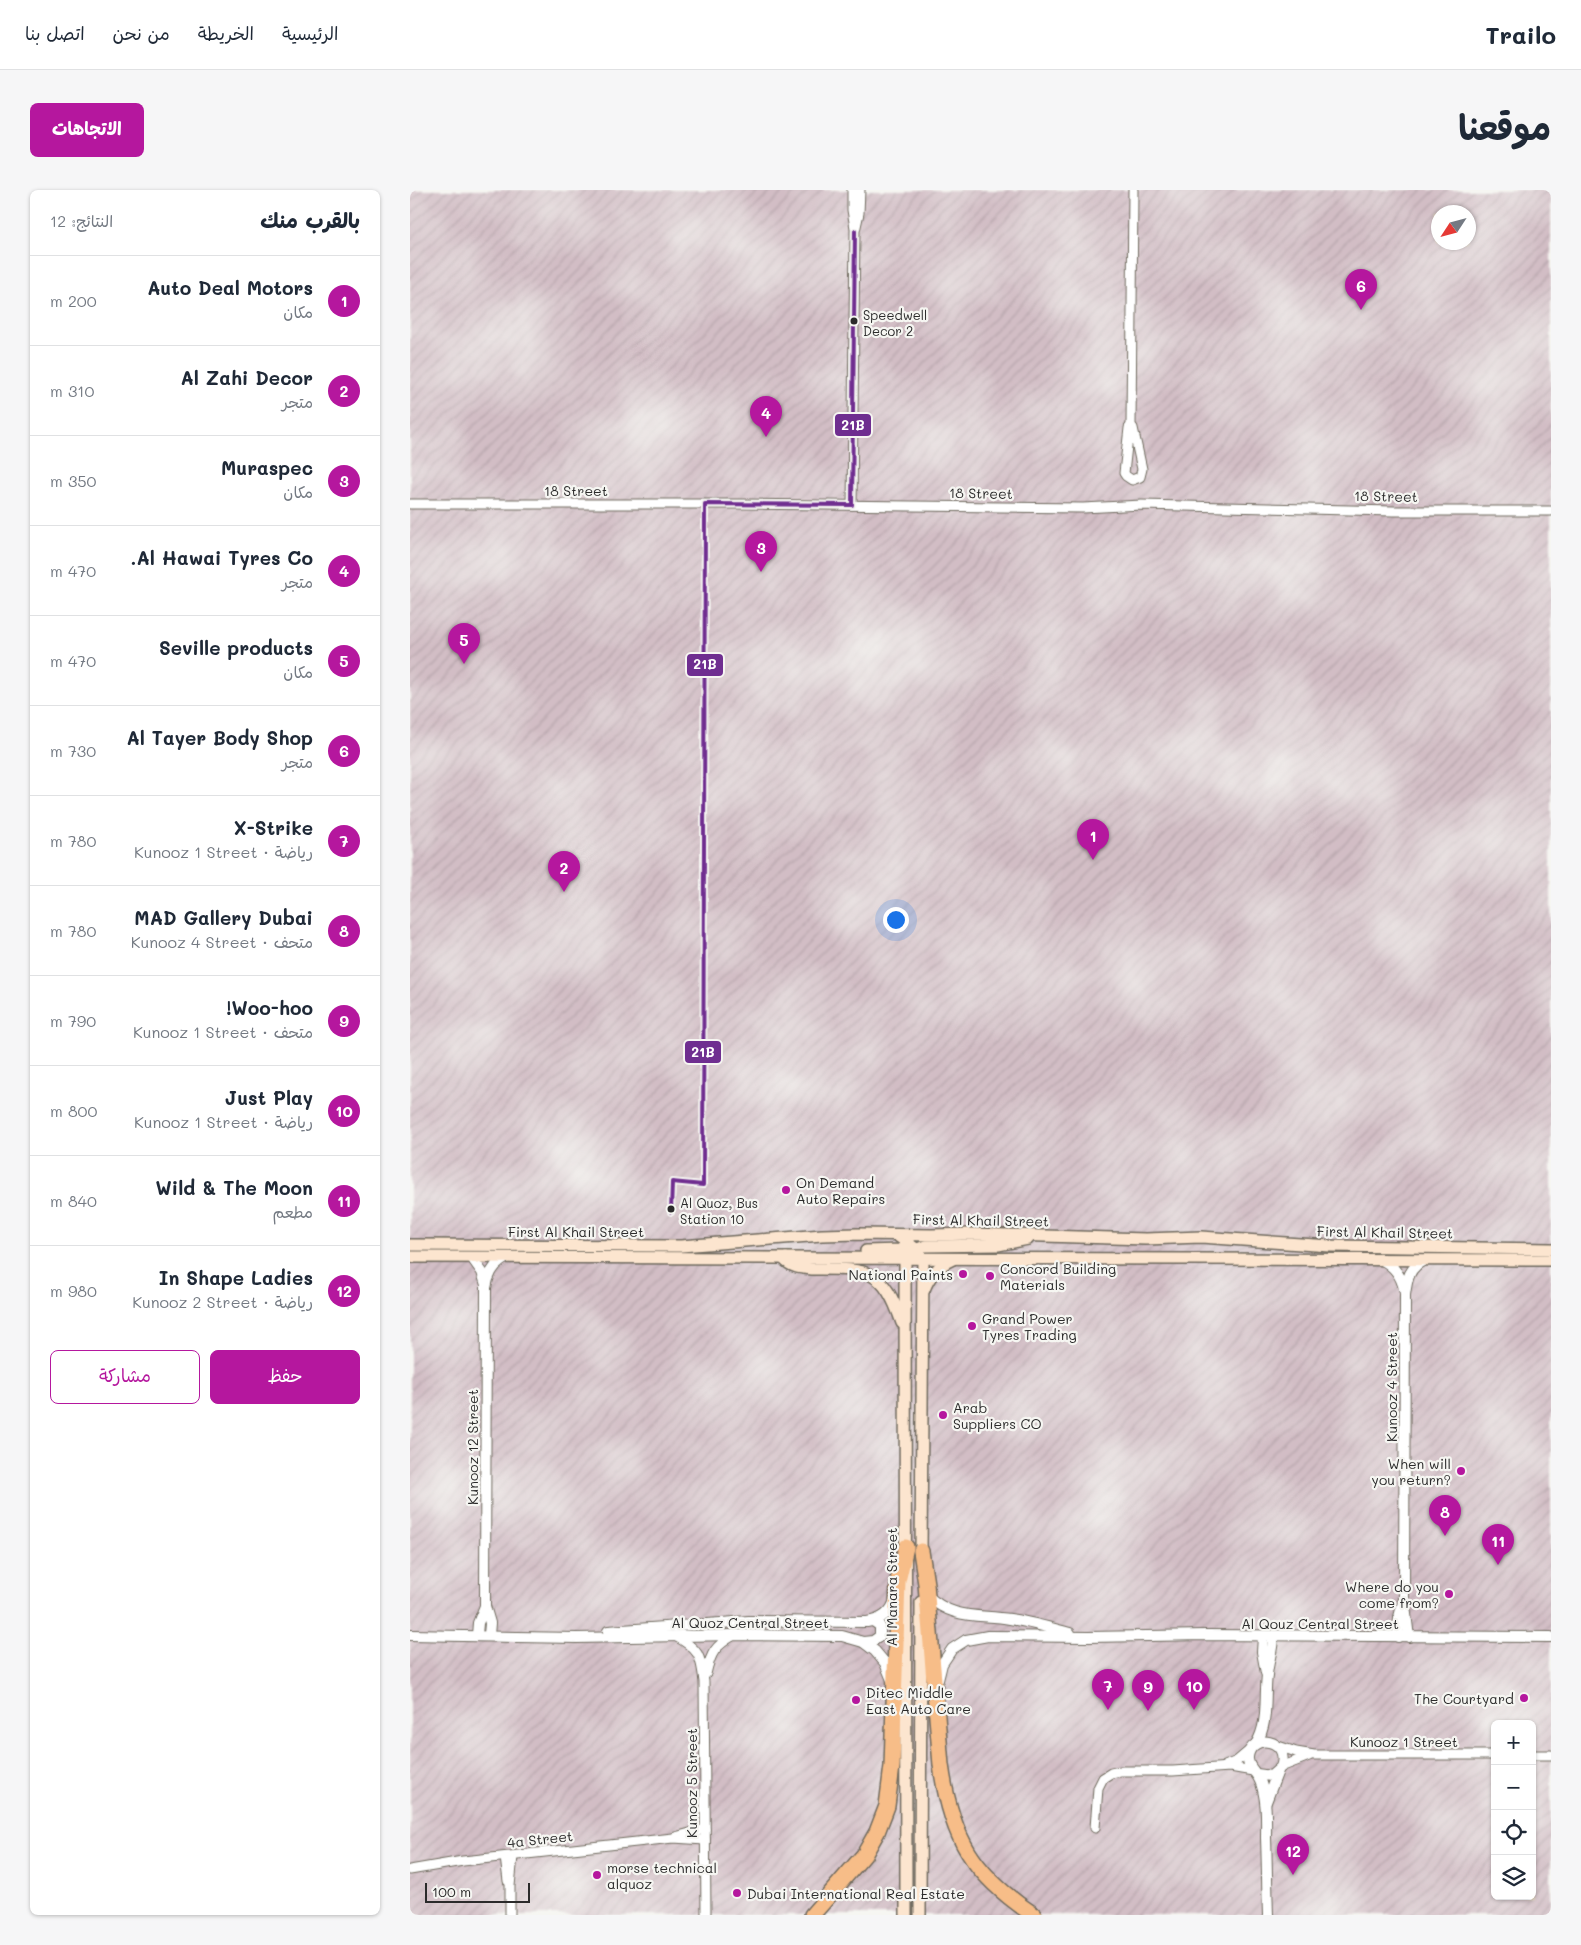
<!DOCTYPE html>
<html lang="ar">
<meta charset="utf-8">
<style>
body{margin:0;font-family:Mali,"Playpen Sans Arabic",sans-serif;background:#f6f6f7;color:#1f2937;direction:rtl}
.controls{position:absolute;right:15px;bottom:15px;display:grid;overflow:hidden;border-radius:8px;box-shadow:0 1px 4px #0004}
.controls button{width:45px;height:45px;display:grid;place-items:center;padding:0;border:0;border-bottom:1px solid #e0e1e3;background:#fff;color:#1f2937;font:25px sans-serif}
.compass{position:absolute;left:1021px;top:15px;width:45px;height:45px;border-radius:50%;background:#fff;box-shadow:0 1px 4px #0004;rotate:234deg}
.scale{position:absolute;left:15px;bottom:12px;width:105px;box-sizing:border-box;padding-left:5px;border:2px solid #2b2b2b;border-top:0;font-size:14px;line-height:18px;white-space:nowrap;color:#2b2b2b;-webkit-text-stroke:4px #f6f6f2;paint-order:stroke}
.you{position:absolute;left:485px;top:729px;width:18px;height:18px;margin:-12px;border:4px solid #fff;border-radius:50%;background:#1a73e8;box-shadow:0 0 0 8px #1a73e833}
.badge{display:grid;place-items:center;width:32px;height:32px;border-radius:50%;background:#b5179e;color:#fff;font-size:16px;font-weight:700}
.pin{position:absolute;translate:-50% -41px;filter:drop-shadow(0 1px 2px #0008)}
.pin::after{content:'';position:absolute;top:26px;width:18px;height:15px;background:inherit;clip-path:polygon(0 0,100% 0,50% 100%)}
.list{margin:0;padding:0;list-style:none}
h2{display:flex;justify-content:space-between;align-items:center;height:65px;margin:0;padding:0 20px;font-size:21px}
h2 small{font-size:16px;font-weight:400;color:#747a83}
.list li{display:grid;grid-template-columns:32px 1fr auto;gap:15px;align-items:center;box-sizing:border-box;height:90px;padding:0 20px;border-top:1px solid #e0e1e3}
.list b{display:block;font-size:19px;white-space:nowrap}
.list p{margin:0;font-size:16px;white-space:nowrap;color:#747a83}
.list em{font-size:16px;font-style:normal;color:#747a83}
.actions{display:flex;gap:10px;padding:15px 20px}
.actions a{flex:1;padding:11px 0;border:1px solid #b5179e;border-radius:8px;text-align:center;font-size:18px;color:#b5179e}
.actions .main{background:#b5179e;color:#fff}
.icon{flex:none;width:28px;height:28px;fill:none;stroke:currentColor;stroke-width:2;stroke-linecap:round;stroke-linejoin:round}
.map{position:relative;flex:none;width:1141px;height:1725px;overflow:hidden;direction:ltr;border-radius:8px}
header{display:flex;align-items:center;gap:30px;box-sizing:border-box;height:70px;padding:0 25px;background:#fff;border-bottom:1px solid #e0e1e3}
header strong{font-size:24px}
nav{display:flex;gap:28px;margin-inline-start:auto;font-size:18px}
.intro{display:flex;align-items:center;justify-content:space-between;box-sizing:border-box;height:120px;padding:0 30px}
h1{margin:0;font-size:35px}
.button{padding:12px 22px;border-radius:8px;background:#b5179e;color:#fff;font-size:18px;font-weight:700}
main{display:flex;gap:30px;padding:0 30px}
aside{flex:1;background:#fff;border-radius:8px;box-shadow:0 1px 4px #0004}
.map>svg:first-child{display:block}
</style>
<header>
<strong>Trailo</strong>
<nav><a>الرئيسية</a><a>الخريطة</a><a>من نحن</a><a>اتصل بنا</a></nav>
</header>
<div class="intro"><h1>موقعنا</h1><a class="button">الاتجاهات</a></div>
<main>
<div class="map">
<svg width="1141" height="1725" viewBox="0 0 1141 1725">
<defs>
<pattern id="industrial-furrows" width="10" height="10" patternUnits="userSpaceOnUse" patternTransform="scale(1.25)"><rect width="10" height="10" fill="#d2bdc5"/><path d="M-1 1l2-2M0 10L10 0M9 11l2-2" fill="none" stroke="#b4a3a9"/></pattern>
</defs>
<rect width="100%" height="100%" fill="#f6f6f2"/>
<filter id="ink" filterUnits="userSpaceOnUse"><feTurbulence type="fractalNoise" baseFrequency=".02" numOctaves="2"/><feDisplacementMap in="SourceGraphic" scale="10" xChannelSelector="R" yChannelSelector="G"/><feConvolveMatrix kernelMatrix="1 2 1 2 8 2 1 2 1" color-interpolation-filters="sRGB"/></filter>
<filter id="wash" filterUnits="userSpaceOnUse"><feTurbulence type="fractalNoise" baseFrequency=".0096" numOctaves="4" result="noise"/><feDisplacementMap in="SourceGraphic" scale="20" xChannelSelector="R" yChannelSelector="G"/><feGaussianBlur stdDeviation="1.12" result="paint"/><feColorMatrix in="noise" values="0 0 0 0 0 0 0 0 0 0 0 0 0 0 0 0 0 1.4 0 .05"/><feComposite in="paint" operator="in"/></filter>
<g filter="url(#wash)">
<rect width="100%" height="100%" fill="#ecdfbd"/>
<path fill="url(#industrial-furrows)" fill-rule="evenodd" d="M 0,0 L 1141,0 L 1141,1725 L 0,1725 ZM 1028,22 L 1058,22 L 1058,52 L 1028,52 ZM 1085,1534 L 1122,1534 L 1122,1706 L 1085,1706 Z"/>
</g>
<g filter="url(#ink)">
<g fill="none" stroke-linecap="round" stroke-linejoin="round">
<g stroke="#6f6a5e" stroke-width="11">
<g id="minor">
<polyline points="442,0 442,20 445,38"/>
<polyline points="721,236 723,0"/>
<polygon points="721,236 723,238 732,279 730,287 722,290 716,286 714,283 719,238"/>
<polyline points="0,314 334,314 673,318 732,315 983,321 1141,321"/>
<polyline points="442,315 445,41 449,23 450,0"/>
<path d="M 265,1446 C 289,1459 291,1465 294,1492 L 296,1725"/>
<path d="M 296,1484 C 301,1462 305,1456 324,1445"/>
<polyline points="868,1556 886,1562 904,1565 1085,1565"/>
<polyline points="1122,1565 1141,1565"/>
<polyline points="815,1576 827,1571 840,1560"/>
<polyline points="871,1577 899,1566"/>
<polyline points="685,1638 688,1598 693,1588 701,1583 710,1581 763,1581 820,1577 843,1581"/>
<polyline points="265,1647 295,1639"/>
<polyline points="95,1667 98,1691"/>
<polyline points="0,1680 53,1671 263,1648 295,1650"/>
<polyline points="100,1725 100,1696 103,1666"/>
</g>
</g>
<g stroke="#6f6a5e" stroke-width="12">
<g id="tertiary">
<polyline points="62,1068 72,1082 76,1095"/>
<path d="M 972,1070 C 984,1076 991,1085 994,1099"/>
<path d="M 517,1405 C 542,1430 568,1424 600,1429 C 620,1432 640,1438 660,1443"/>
<path d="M 198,1441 L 339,1431 L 457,1432 C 470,1430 482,1423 485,1409"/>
<polyline points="0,1445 167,1448 324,1445 432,1446 453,1452 465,1461 475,1473 482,1490"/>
<polyline points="67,1445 68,1433 75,1416"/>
<path d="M 79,1445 L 80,1433 L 75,1416 L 76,1098 C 78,1084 84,1074 96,1068"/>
<polyline points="853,1446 852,1462 856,1483"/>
<polyline points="988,1447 989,1427 993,1412"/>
<path d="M 999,1447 L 994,1409 L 995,1105 C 997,1089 999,1077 1015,1070"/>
<polyline points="453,1452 463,1451 470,1446 470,1436 463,1431"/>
<polyline points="528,1490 532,1474 542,1459 556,1450 578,1446 678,1447 797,1445 1141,1447"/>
<path d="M 846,1554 C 859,1532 854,1510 857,1485 C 858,1472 863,1460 863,1447"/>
<path d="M 847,1584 L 861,1586 L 871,1577 C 881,1549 841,1542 838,1567 C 837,1576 844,1580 848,1587 C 851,1592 853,1599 854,1605 C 857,1619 856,1634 856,1648 C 857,1673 857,1699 858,1725"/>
<polyline points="856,1612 868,1581"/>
</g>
</g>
<g stroke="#6f6a5e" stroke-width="14">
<g id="secondary">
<polyline points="488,1046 506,1059 513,1069 511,1368"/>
<polyline points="0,1055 271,1056 412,1045 448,1044 522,1045 561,1044 736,1049 791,1047 920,1056 1141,1059"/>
<polyline points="456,1061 490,1060 494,1057 496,1050"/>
<polyline points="500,1062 515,1056 588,1055 618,1049"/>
<polyline points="0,1067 1141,1070"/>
<path d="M 376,1068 L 374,1069 C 382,1078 392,1078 403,1079 C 457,1079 473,1077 492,1133"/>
<polyline points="495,1069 496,1725"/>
<path d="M 514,1100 C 519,1086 529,1075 543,1069"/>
<polyline points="510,1725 511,1412"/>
</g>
</g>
<g stroke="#6f6a5e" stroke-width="18">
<g id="motorway">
<path d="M 511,1361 L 516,1394 L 531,1575 C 541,1648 563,1685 624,1725"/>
<polyline points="402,1725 454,1665 467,1642 477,1616 482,1576 488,1391 496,1357"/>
</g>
</g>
<use href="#minor" stroke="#fff" stroke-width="9"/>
<use href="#tertiary" stroke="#fff" stroke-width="10"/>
<use href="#secondary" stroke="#fce5cf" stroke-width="11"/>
<use href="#motorway" stroke="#f7bd88" stroke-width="15"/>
<g stroke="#f6f6f2" stroke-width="8">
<polyline id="bus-1" points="261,1022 262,992 293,995 295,314 442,315 445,41"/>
</g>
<use href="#bus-1" stroke="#6f2e90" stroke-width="4"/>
</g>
</g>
<g fill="#2b2b2b" stroke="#f6f6f2" stroke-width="2">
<circle cx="444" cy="131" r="4.5"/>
<circle cx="261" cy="1019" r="4.5"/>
</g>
<g fill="#b5179e" stroke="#f6f6f2" stroke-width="2">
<circle cx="376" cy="1000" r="5"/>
<circle cx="553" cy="1084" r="5"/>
<circle cx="580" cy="1086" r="5"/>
<circle cx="562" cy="1136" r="5"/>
<circle cx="533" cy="1225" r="5"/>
<circle cx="1051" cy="1281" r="5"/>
<circle cx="1039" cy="1404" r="5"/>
<circle cx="1114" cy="1508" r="5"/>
<circle cx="446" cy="1510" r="5"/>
<circle cx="187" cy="1685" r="5"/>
<circle cx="327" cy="1703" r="5"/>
</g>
<g text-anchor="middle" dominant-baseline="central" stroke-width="4.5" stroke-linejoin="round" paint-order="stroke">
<g font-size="13" fill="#2b2b2b" stroke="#f6f6f2" text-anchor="start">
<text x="453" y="124">Speedwell<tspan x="453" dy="16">Decor 2</tspan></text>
<text x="270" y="1012">Al Quoz, Bus<tspan x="270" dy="16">Station 10</tspan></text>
</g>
<g font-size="14" fill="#2b2b2b" stroke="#f6f6f2">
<text x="166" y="300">18 Street</text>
<text transform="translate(571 303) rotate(1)">18 Street</text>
<text transform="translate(976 306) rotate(1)">18 Street</text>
<text transform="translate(571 1030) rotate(1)">First Al Khail Street</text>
<text x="166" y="1041">First Al Khail Street</text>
<text transform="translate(975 1042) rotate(1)">First Al Khail Street</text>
<text transform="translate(981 1197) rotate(-90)">Kunooz 4 Street</text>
<text transform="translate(62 1257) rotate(-90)">Kunooz 12 Street</text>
<text transform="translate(481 1397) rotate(-90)">Al Manara Street</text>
<text x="340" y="1432">Al Quoz Central Street</text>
<text x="910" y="1433">Al Qouz Central Street</text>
<text x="994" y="1551">Kunooz 1 Street</text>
<text transform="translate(281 1593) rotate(-90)">Kunooz 5 Street</text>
<text transform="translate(130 1649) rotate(-6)">4a Street</text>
</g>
<g font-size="14" fill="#2b2b2b" stroke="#f6f6f2" text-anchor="start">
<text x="386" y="992">On Demand<tspan x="386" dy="16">Auto Repairs</tspan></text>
<text x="590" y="1078">Concord Building<tspan x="590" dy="16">Materials</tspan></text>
<text x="543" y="1084" text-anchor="end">National Paints</text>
<text x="572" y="1128">Grand Power<tspan x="572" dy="16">Tyres Trading</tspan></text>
<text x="543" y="1217">Arab<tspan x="543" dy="16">Suppliers CO</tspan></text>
<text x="1041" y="1273" text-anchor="end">When will<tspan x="1041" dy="16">you return?</tspan></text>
<text x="1029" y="1396" text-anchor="end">Where do you<tspan x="1029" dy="16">come from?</tspan></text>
<text x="456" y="1502">Ditec Middle<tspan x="456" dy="16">East Auto Care</tspan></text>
<text x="1104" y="1508" text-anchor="end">The Courtyard</text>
<text x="197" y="1677">morse technical<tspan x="197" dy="16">alquoz</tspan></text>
<text x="337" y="1703">Dubai International Real Estate</text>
</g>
</g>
<g stroke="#f6f6f2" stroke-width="2">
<rect x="424" y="223" width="38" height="24" rx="5" fill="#6f2e90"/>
<rect x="276" y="463" width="38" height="24" rx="5" fill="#6f2e90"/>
<rect x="274" y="850" width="38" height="24" rx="5" fill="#6f2e90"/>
</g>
<g font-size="14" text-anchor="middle" font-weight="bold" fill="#fff">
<text x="443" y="240">21B</text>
<text x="295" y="479">21B</text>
<text x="293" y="867">21B</text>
</g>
</svg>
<div class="controls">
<button>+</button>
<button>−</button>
<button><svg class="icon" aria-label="locate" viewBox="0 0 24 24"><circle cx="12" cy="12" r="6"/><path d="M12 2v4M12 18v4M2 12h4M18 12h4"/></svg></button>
<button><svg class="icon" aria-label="layers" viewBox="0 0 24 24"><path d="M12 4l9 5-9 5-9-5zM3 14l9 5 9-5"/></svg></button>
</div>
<svg class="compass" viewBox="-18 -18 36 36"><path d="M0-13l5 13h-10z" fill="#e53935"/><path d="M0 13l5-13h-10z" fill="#747a83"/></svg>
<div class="scale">100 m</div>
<div class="you"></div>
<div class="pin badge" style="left:683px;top:670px">1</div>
<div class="pin badge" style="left:154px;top:702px">2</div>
<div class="pin badge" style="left:351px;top:382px">3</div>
<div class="pin badge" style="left:356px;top:247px">4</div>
<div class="pin badge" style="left:54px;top:474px">5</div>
<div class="pin badge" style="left:951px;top:120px">6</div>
<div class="pin badge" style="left:698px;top:1520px">7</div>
<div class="pin badge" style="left:1035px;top:1346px">8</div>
<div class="pin badge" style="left:738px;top:1521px">9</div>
<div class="pin badge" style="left:784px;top:1520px">10</div>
<div class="pin badge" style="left:1088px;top:1375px">11</div>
<div class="pin badge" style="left:883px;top:1685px">12</div>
</div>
<aside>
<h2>بالقرب منك<small>النتائج: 12</small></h2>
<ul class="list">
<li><span class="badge">1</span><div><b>Auto Deal Motors</b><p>مكان</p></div><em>200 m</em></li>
<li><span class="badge">2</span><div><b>Al Zahi Decor</b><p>متجر</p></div><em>310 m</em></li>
<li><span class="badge">3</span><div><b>Muraspec</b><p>مكان</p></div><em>350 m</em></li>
<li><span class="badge">4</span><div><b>Al Hawai Tyres Co.</b><p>متجر</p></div><em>470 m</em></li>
<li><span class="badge">5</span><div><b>Seville products</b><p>مكان</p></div><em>470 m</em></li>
<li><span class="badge">6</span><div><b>Al Tayer Body Shop</b><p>متجر</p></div><em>730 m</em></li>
<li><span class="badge">7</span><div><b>X-Strike</b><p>رياضة · Kunooz 1 Street</p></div><em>780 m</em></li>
<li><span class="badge">8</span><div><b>MAD Gallery Dubai</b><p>متحف · Kunooz 4 Street</p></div><em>780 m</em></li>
<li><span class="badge">9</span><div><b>Woo-hoo!</b><p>متحف · Kunooz 1 Street</p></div><em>790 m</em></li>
<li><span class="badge">10</span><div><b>Just Play</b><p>رياضة · Kunooz 1 Street</p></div><em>800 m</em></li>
<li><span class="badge">11</span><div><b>Wild &amp; The Moon</b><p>مطعم</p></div><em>840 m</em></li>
<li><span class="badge">12</span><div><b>In Shape Ladies</b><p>رياضة · Kunooz 2 Street</p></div><em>980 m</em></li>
</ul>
<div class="actions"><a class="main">حفظ</a><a>مشاركة</a></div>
</aside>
</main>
